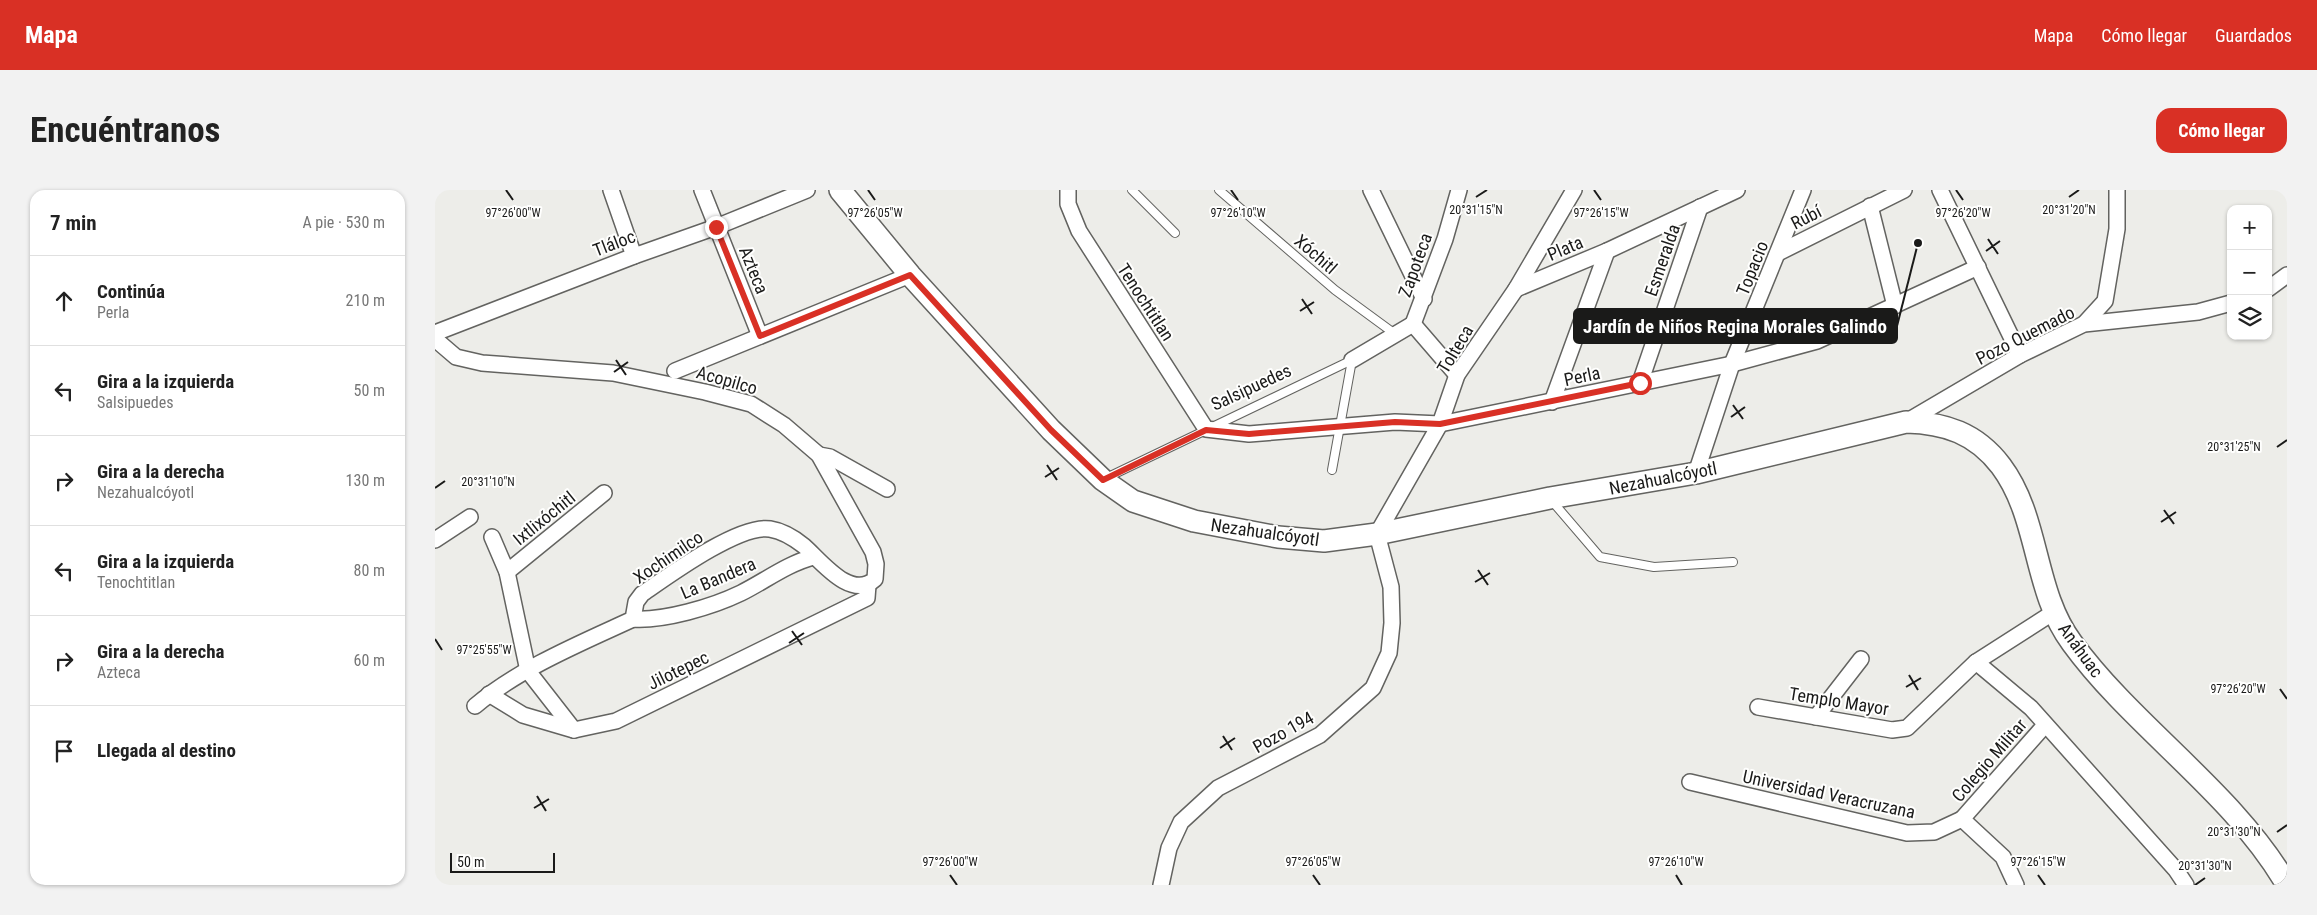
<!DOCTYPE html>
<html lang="es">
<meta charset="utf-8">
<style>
body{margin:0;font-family:"Roboto Condensed",sans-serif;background:#f2f2f2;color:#222}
.controls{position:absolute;right:15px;top:15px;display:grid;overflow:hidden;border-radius:10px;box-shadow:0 1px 4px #0004}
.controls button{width:45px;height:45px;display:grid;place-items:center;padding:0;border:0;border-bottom:1px solid #e0e0e0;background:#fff;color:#222;font:25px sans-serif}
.scale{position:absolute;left:15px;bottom:12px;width:105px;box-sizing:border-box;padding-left:5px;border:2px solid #1a1a19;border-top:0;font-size:14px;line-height:18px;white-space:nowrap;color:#1a1a19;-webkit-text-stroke:4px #fffffe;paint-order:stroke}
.stop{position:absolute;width:15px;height:15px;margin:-11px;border:4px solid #d93025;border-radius:50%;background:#fff}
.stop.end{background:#d93025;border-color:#fff;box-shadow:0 1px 5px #0008}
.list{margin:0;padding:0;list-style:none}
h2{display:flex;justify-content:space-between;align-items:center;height:65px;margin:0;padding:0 20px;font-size:21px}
h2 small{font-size:16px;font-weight:400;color:#767676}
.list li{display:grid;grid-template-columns:32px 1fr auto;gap:15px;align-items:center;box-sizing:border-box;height:90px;padding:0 20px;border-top:1px solid #e0e0e0}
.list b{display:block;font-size:19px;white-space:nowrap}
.list p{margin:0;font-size:16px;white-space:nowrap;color:#767676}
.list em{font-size:16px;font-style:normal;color:#767676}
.icon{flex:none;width:28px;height:28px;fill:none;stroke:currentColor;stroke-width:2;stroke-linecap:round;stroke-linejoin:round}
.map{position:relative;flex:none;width:1852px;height:695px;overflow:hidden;border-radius:15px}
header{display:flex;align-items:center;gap:30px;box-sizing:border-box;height:70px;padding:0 25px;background:#d93025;color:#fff}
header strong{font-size:24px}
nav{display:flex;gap:28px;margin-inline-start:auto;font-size:18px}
.intro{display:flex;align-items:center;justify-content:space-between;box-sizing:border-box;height:120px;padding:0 30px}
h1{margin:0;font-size:35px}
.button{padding:12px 22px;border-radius:15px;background:#d93025;color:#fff;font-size:18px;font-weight:700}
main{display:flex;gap:30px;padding:0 30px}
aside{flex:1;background:#fff;border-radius:15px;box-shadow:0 1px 4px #0004}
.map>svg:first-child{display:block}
</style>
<header>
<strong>Mapa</strong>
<nav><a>Mapa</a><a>Cómo llegar</a><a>Guardados</a></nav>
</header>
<div class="intro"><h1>Encuéntranos</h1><a class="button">Cómo llegar</a></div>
<main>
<aside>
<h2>7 min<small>A pie · 530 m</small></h2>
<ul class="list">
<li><svg class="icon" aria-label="ahead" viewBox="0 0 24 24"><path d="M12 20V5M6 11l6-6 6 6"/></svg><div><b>Continúa</b><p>Perla</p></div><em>210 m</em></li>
<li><svg class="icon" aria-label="left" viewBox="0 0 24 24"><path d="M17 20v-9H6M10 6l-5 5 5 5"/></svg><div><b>Gira a la izquierda</b><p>Salsipuedes</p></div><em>50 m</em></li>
<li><svg class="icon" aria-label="right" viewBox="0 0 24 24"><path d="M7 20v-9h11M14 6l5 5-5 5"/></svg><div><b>Gira a la derecha</b><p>Nezahualcóyotl</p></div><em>130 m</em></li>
<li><svg class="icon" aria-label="left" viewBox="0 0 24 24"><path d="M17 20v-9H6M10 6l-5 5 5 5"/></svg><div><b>Gira a la izquierda</b><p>Tenochtitlan</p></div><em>80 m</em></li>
<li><svg class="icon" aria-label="right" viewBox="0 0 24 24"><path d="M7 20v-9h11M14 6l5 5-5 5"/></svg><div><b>Gira a la derecha</b><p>Azteca</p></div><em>60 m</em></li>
<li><svg class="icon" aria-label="arrive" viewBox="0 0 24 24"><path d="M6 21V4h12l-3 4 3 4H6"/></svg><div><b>Llegada al destino</b></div></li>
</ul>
</aside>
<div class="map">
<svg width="1852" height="695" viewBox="0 0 1852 695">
<rect width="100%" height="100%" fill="#edede9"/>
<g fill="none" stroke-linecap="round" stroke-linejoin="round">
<g stroke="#636360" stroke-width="10">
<g id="service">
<polyline points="697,0 740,43"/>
<polyline points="784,0 900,100 960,144"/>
<polyline points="897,280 917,170"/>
<polyline points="671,288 917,170"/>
<polyline points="1117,311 1165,367 1219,377 1298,372"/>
</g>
</g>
<g stroke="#636360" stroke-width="18">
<g id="minor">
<polyline points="176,0 199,66"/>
<polyline points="267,0 325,146"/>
<polyline points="633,0 633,14 644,41 771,239 814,244 960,232 1005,234 1297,174 1382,151 1543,77"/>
<polyline points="936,0 989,109"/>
<polyline points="1505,0 1585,165"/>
<polyline points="1435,16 1460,116"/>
<polyline points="1345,62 1469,0"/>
<polyline points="1081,99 1172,61 1302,0"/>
<polyline points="1833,99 1852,85"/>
<polyline points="978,134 1010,49 1024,0"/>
<polyline points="978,134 1022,185"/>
<polyline points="1649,134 1670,111 1682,39 1682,0"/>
<polyline points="0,143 199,66 281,37 372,0"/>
<path d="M 0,149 L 21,167 L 47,173 L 178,183 L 270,202 L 316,214 L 349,235 L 384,265 L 438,362 L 441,374 L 440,389 C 416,411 386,371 369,356 C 359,348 348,341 335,339 C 304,334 233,386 207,404 L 201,412 L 198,429 C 146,453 83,479 40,516"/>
<polyline points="917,170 978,134"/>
<polyline points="240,181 475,85"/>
<polyline points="1205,193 1265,17"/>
<polyline points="1117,212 1172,61"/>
<polyline points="1471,232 1585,165 1649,134 1763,122 1796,113"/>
<polyline points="384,265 395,267 452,299"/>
<polyline points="1261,283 1297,174 1368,0"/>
<polyline points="57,347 72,382 93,481 139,540"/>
<polyline points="0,350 35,327"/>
<polyline points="72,382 169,303"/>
<path d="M 198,429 C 229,431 277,417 306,403 C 330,391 352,374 378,367"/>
<polyline points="1541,472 1596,518 1741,680 1751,695"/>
<polyline points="54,504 88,525 139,540 181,531 432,408 433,395"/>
<polyline points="1323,517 1457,540 1472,538 1541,472 1619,422"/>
<polyline points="1381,527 1426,469"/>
<polyline points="1255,592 1472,643 1499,642 1527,629 1568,667 1581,695"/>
<polyline points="1527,629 1610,535"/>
<polyline points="726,695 734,658 746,632 783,598 885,545 938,498 954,463 957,433 956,397 942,344 1005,234 1022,185 1081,99 1139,0"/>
</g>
</g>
<g stroke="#636360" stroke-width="24">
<path id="secondary" d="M 405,0 L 475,85 L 616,240 L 668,290 L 698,311 L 759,331 L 843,347 L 889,351 L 942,344 L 1115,308 L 1261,283 L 1471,232 C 1510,233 1541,243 1566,276 C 1605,328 1598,401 1637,453 C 1699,538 1799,603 1852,695"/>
</g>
<use href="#service" stroke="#fff" stroke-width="8"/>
<use href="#minor" stroke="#fff" stroke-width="15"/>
<use href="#secondary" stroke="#fff" stroke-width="21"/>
</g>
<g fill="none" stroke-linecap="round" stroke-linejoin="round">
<polyline stroke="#d93025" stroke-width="6" points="281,37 325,146 475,85 616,240 668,290 771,240 814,244 960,232 1005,234 1205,193"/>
</g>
<path fill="none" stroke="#1a1a19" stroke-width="2" d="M 71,0 L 78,10M 433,0 L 440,10M 796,0 L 803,10M 1159,0 L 1166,10M 1521,0 L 1528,10M 1041,7 L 1052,0M 1634,7 L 1644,0M 1553,49 L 1563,64M 1551,61 L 1565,51M 867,109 L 877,124M 865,121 L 879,112M 181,170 L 191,185M 179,182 L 193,172M 1298,215 L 1308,229M 1296,227 L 1310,217M 1842,257 L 1852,250M 612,275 L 622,290M 610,287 L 624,278M 0,298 L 10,291M 1729,320 L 1739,334M 1726,332 L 1741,322M 1043,380 L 1053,395M 1040,392 L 1055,383M 357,441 L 367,455M 0,449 L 7,460M 354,453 L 369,443M 1474,485 L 1483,500M 1471,497 L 1486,488M 1845,499 L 1852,509M 788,546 L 797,560M 785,558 L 800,548M 102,606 L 111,621M 99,618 L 114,609M 1842,642 L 1852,635M 515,685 L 522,695M 878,685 L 885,695M 1241,685 L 1247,695M 1603,685 L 1610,695M 1760,695 L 1770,688"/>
<g text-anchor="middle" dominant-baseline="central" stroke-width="4" stroke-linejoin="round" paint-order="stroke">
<g font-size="18" fill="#1a1a19" stroke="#fffffe">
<text transform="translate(1371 27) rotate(-27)">Rubí</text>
<text transform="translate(179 53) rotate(-21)">Tláloc</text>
<text transform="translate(1130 58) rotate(-23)">Plata</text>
<text transform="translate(881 64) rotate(41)">Xóchitl</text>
<text transform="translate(1227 70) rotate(-71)">Esmeralda</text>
<text transform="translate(980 75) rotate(-70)">Zapoteca</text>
<text transform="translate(1317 78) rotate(-68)">Topacio</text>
<text transform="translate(319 80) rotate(68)">Azteca</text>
<text transform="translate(711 112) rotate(57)">Tenochtitlan</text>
<text transform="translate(1590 145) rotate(-27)">Pozo Quemado</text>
<text transform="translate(1020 159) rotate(-59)">Tolteca</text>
<text transform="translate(1147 186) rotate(-12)">Perla</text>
<text transform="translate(292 190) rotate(16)">Acopilco</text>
<text transform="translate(816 197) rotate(-25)">Salsipuedes</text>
<text transform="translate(1228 288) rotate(-11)">Nezahualcóyotl</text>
<text transform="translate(109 328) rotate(-39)">Ixtlixóchitl</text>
<text transform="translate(830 342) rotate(8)">Nezahualcóyotl</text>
<text transform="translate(233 367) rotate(-34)">Xochimilco</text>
<text transform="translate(283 388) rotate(-23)">La Bandera</text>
<text transform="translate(1646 460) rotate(54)">Anáhuac</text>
<text transform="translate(243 480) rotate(-26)">Jilotepec</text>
<text transform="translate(1404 511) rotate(9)">Templo Mayor</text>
<text transform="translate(848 542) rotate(-29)">Pozo 194</text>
<text transform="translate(1554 570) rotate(-49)">Colegio Militar</text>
<text transform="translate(1394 604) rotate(12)">Universidad Veracruzana</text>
</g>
</g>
<g font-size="12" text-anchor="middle" fill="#1a1a19" stroke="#fffffe" stroke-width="4" stroke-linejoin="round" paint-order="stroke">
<text x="1041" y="24">20°31'15"N</text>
<text x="1634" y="24">20°31'20"N</text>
<text x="78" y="27">97°26'00"W</text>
<text x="440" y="27">97°26'05"W</text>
<text x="803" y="27">97°26'10"W</text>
<text x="1166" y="27">97°26'15"W</text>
<text x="1528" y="27">97°26'20"W</text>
<text x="1799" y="261">20°31'25"N</text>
<text x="53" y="296">20°31'10"N</text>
<text x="49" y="464">97°25'55"W</text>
<text x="1803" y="503">97°26'20"W</text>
<text x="1799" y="646">20°31'30"N</text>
<text x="515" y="676">97°26'00"W</text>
<text x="878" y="676">97°26'05"W</text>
<text x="1241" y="676">97°26'10"W</text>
<text x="1603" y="676">97°26'15"W</text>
<text x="1770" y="680">20°31'30"N</text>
</g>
<path fill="none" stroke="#1a1a19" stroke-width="2" d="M1483 53L1462 136"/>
<circle fill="#1a1a19" stroke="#fffffe" stroke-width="2" cx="1483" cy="53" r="5"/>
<rect fill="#1a1a19" stroke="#1a1a19" stroke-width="2" x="1139" y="119" width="323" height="34" rx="5"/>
<g font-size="19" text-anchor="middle" font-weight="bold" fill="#fff">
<text x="1300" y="143">Jardín de Niños Regina Morales Galindo</text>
</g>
</svg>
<div class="controls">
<button>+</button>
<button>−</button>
<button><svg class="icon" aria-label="layers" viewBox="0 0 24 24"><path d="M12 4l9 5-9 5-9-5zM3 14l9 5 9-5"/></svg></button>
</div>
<div class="scale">50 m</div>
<div class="stop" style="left:1205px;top:193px"></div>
<div class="stop end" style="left:281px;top:37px"></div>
</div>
</main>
